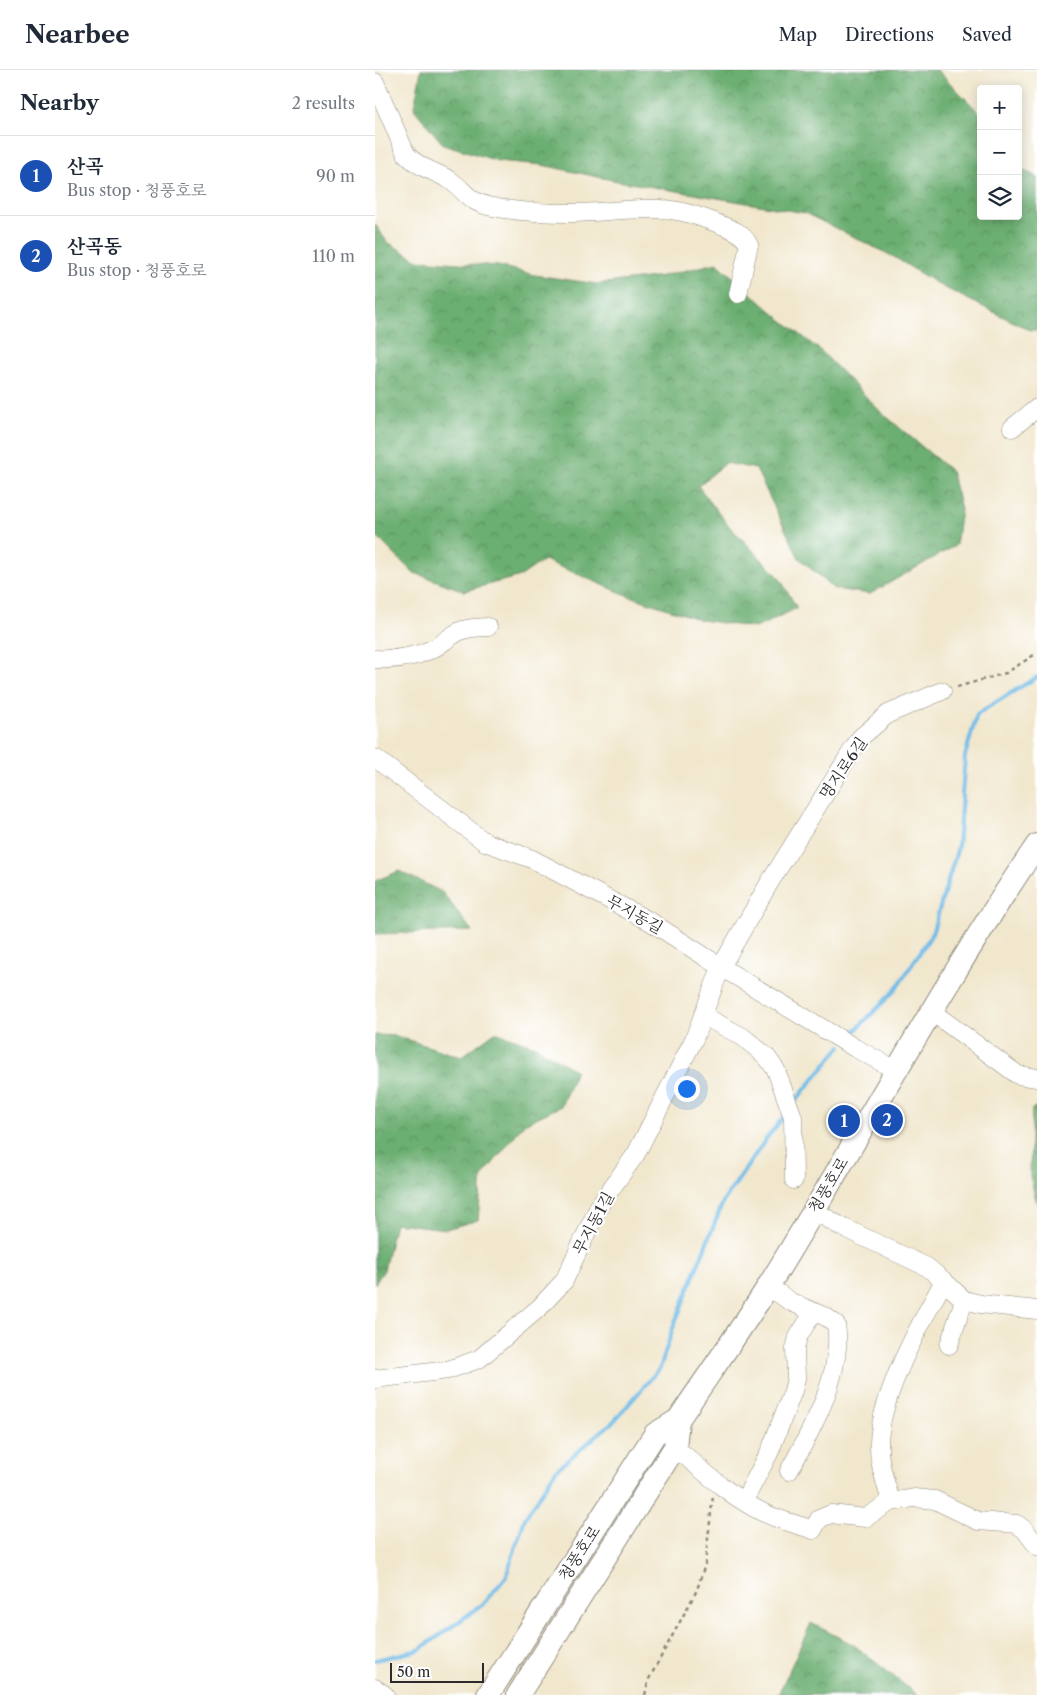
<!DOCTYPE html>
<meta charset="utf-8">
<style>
body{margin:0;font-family:"Libre Caslon Text","Noto Serif KR",serif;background:#f6f6f7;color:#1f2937}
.controls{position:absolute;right:15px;top:15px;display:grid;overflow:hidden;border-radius:5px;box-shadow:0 2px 12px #0003}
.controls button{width:45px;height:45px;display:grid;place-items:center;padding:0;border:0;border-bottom:1px solid #e0e1e3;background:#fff;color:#1f2937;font:25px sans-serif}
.scale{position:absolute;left:15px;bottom:12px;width:94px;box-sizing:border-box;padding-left:5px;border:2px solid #2b2b2b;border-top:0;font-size:14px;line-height:18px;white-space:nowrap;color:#2b2b2b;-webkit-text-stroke:4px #fff;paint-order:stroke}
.you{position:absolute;left:311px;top:1018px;width:18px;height:18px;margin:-12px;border:4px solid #fff;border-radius:50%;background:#1a73e8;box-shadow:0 0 0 8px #1a73e833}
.badge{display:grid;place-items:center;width:32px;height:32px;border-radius:50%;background:#2563eb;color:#fff;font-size:16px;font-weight:700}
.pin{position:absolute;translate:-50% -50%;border:2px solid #fff;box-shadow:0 1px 5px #0006}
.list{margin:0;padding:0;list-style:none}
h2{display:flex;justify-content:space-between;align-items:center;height:65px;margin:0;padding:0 20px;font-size:21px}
h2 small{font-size:16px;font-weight:400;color:#747a83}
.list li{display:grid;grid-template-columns:32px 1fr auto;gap:15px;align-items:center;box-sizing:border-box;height:80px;padding:0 20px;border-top:1px solid #e0e1e3}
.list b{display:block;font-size:19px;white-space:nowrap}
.list p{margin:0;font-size:16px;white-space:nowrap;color:#747a83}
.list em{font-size:16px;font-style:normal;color:#747a83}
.icon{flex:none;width:28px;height:28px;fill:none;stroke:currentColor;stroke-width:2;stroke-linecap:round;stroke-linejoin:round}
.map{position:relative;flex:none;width:662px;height:1625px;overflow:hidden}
header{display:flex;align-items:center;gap:30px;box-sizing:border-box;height:70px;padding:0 25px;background:#fff;border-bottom:1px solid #e0e1e3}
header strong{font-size:24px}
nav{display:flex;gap:28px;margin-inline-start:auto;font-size:18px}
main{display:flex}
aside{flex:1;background:#fff}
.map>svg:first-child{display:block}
</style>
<header>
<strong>Nearbee</strong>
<nav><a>Map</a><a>Directions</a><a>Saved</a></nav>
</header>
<main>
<aside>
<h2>Nearby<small>2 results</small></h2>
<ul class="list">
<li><span class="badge" style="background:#1a4fb4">1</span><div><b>산곡</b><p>Bus stop · 청풍호로</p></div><em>90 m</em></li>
<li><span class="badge" style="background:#1a4fb4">2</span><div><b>산곡동</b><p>Bus stop · 청풍호로</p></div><em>110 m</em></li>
</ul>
</aside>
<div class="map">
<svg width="662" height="1625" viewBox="0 0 662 1625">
<defs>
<pattern id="forest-crowns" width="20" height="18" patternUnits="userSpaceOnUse" patternTransform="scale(1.25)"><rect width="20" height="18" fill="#6caf72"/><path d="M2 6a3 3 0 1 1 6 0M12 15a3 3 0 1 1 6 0" fill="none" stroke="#598f5e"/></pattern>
</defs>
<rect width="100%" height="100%" fill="#fff"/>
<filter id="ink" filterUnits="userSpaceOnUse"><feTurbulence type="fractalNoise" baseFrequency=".02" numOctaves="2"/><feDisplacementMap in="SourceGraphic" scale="10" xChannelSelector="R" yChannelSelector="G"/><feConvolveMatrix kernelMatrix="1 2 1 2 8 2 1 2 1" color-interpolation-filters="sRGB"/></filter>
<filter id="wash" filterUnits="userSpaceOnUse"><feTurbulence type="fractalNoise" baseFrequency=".0096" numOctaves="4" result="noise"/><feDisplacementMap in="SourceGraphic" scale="20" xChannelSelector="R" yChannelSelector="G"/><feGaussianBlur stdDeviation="1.12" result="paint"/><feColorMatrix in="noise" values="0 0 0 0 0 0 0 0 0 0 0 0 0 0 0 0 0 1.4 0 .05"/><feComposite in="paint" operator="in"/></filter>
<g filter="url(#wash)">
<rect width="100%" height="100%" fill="#f1e7cd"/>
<g fill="url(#forest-crowns)" stroke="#4c6d4e">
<polygon points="46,0 562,0 606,44 606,146 643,146 643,97 662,107 662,260 655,260 566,216 519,187 430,143 237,110 167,95 123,91 68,74 39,39"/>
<polygon points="0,154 12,172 43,190 123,196 160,205 222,214 287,206 342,193 397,242 446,281 506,342 576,401 586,439 581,475 495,524 459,519 424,488 381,399 351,393 323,416 354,456 404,507 422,538 381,558 326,550 254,526 169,490 146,506 89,521 37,502 0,465"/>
<polygon points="24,801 67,822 97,861 0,864 0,811"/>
<polygon points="120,962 160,976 201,1001 186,1036 149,1054 107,1107 103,1150 71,1159 20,1153 9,1200 0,1214 0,965 21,966 86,987"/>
<polygon points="662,1036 662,1133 655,1106 657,1039"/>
<polygon points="436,1553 479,1575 542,1625 403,1625"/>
</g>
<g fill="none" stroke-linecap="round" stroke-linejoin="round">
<g stroke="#6fbbe8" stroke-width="4">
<polyline points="472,969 521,919 557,864 583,777 590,686 602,644 662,607"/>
<polyline points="418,1034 466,976"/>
<polyline points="0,1590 44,1580 107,1535 131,1507 150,1448 181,1400 240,1350 285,1298 298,1258 348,1132 391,1069 411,1044"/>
</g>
</g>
</g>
<g filter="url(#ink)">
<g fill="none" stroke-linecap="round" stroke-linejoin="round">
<g stroke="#8e897c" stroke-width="19">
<g id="minor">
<path d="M 0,12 L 31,84 C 44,98 57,100 73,109 C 91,120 90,130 113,136 C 140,142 170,143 197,143 C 230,143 264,136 296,140 C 313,142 329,148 344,154 C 357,159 367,162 374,175 L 363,224"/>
<polyline points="637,358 662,338"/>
<path d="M 0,589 C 19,590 37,588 55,580 C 66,576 74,566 85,561 C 94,557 103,558 113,557"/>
<polyline points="0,688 110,772 157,789 276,852 346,897 480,978 521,1000"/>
<polyline points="557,942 643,1005 662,1008"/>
<polyline points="329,946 368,967 391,986 401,1000 418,1047 419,1110"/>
<polyline points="438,1140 465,1156 552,1197 569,1211 589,1230 574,1275"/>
<path d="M 393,1216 L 416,1232 L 451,1247 L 461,1254 C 469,1303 437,1359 414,1401"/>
<polyline points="589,1230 606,1234 662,1240"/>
<polyline points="0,1309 73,1300 104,1289 165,1237 189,1211 225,1134 261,1084 319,969 346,897 393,815 485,668 513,644 567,621"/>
<path d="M 300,1377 C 328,1401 355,1426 387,1442 C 403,1450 421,1454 438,1460 L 444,1449 L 456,1444 L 490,1448 L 516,1432 C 511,1413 503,1393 504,1373 C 505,1326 546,1252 569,1211"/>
<polyline points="369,1431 395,1381 418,1321 421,1308 420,1279 423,1267 438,1243"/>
<polyline points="516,1432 539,1428 560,1430 603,1451 642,1454 650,1460 662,1476"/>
<polyline points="0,1618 10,1625"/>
</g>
</g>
<g stroke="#8e897c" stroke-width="24">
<g id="major">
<path d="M 113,1625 L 280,1364 L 303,1350 C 333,1305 365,1261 394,1215 C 484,1069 565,917 662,775"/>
<polyline points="143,1625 300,1377 303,1350"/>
</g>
</g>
<g stroke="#8e897c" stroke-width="2.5" stroke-dasharray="4 4" stroke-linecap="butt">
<polyline points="582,617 631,603 662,583"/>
<polyline points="270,1625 274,1609 322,1520 330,1494 338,1426"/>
</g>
<use href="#minor" stroke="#fff" stroke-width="18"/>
<use href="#major" stroke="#fff" stroke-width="22"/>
</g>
</g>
<g text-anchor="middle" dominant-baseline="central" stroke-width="4.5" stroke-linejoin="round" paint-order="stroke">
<g font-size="16" fill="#2b2b2b" stroke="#fff">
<text transform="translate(468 698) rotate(-56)">명지로6길</text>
<text transform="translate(260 844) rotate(29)">무지동길</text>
<text transform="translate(453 1115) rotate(-59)">청풍호로</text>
<text transform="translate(218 1153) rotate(-62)">무지동1길</text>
<text transform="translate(204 1483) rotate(-57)">청풍호로</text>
</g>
</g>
</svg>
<div class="controls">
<button>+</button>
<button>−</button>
<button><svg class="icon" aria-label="layers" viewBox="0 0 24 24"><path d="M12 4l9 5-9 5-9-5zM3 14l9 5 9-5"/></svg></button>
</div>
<div class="scale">50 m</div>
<div class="you"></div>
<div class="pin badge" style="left:469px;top:1051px;background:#1a4fb4">1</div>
<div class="pin badge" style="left:512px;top:1050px;background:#1a4fb4">2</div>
</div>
</main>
